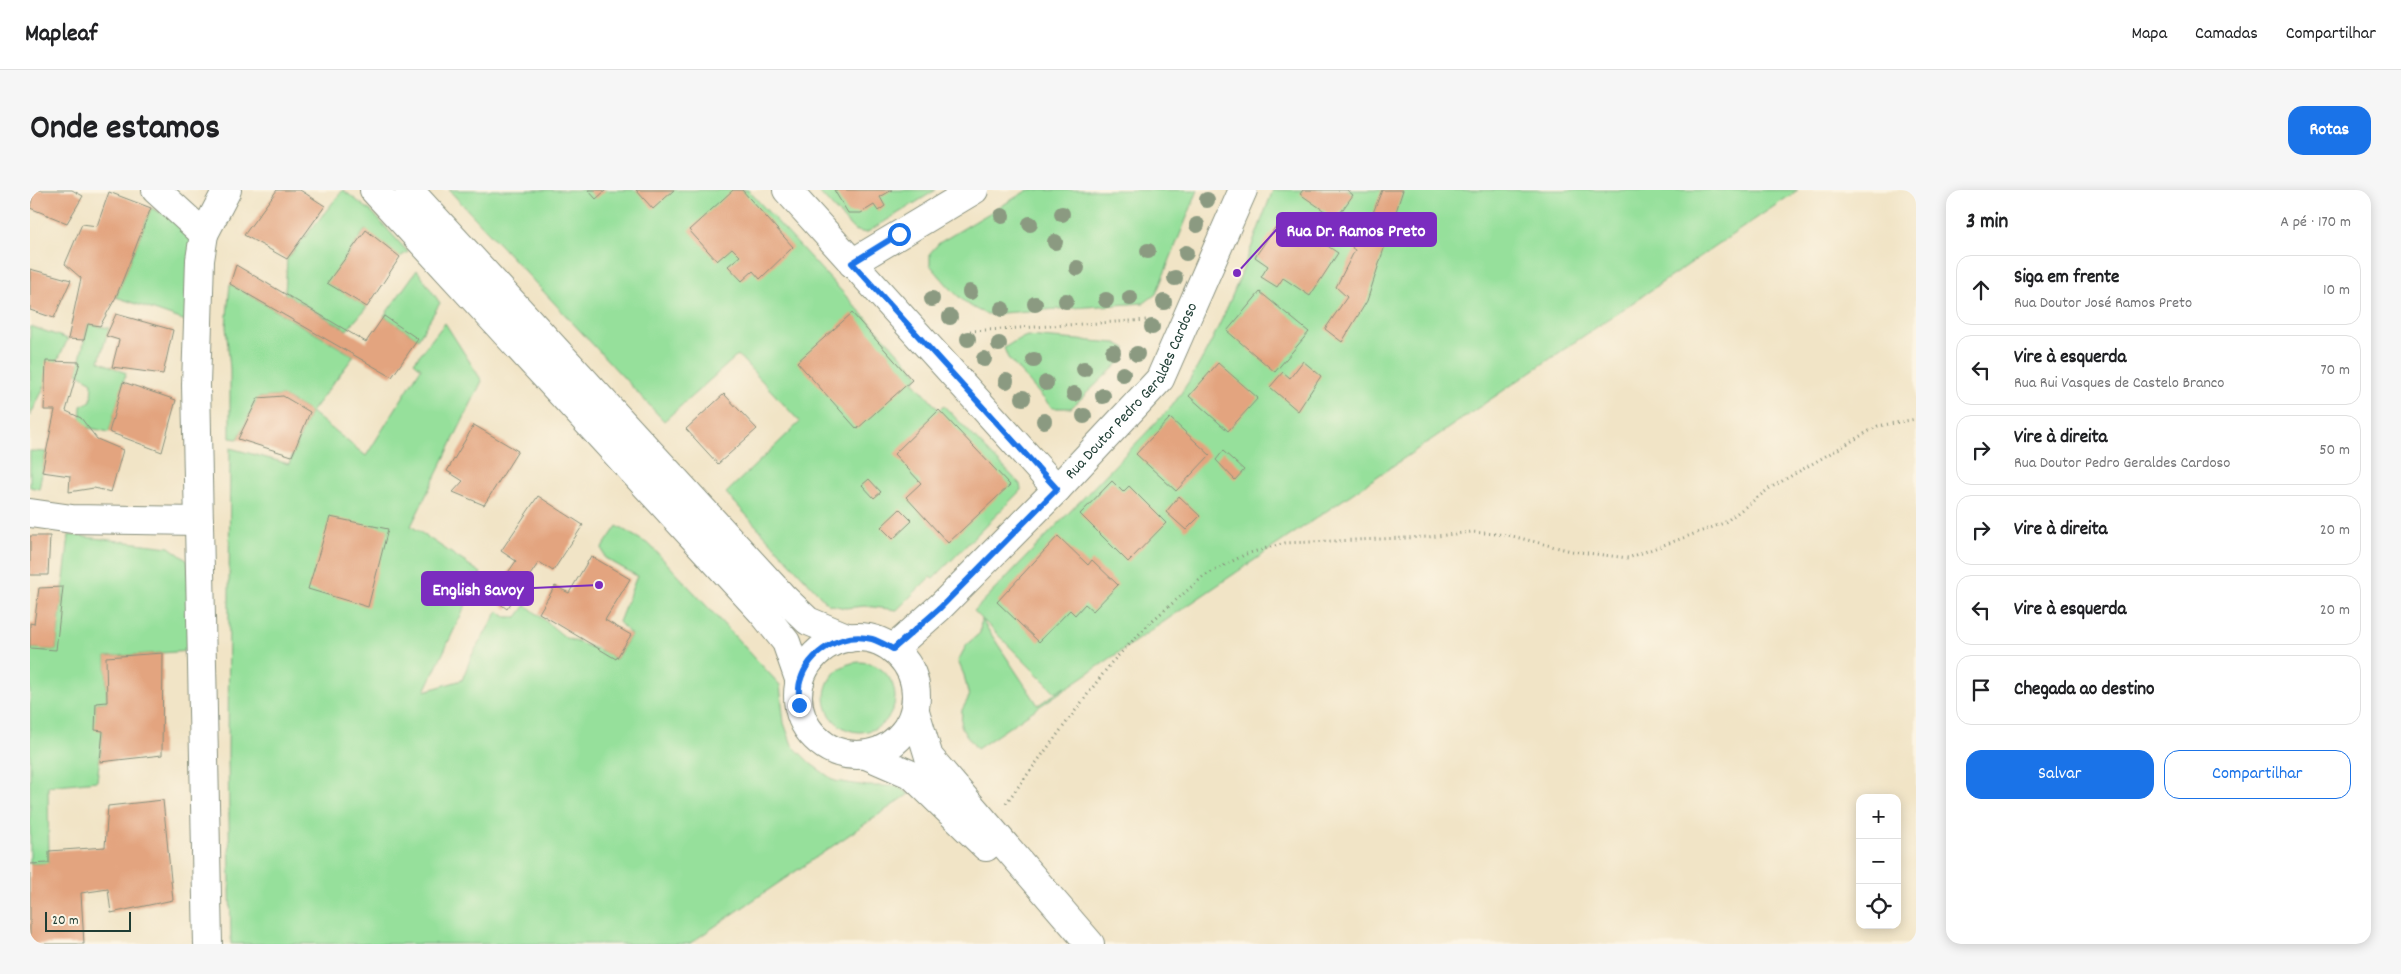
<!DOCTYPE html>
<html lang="pt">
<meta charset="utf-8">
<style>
body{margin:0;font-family:Dekko,sans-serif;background:#f6f6f6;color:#202124}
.controls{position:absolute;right:15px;bottom:15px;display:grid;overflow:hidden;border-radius:10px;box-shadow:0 2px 12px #0003}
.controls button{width:45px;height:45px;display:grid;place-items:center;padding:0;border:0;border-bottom:1px solid #e0e0e0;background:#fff;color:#202124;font:25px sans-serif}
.scale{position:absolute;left:15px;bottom:12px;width:86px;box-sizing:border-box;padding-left:5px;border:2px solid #1f3d34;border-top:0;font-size:14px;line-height:18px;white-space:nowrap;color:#1f3d34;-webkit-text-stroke:4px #fcf5e5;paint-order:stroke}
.stop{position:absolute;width:15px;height:15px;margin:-11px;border:4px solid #1a73e8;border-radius:50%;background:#fff}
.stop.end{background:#1a73e8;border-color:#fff;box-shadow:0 1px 5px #0008}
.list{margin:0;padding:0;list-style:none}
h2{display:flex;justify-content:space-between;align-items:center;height:65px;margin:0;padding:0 20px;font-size:21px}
h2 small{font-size:16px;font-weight:400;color:#757577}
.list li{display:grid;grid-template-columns:32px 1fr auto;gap:15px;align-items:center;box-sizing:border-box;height:70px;margin:0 10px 10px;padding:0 10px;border:1px solid #e0e0e0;border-radius:15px}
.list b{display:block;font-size:19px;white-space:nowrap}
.list p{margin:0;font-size:16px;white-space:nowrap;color:#757577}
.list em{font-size:16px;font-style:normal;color:#757577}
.actions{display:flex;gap:10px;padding:15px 20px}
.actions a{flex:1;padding:11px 0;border:1px solid #1a73e8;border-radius:15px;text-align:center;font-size:18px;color:#1a73e8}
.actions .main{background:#1a73e8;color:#fff}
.icon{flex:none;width:28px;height:28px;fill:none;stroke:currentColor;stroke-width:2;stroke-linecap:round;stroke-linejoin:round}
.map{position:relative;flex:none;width:1886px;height:754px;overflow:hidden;border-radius:15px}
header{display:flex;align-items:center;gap:30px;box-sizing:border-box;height:70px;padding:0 25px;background:#fff;border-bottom:1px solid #e0e0e0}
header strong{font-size:24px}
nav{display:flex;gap:28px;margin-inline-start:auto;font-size:18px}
.intro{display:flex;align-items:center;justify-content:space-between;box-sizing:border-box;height:120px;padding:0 30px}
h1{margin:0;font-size:35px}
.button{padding:12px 22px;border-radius:15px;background:#1a73e8;color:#fff;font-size:18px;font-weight:700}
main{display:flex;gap:30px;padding:0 30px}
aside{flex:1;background:#fff;border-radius:15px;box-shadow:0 2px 12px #0003}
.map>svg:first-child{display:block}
</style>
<header>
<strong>Mapleaf</strong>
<nav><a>Mapa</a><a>Camadas</a><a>Compartilhar</a></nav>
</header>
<div class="intro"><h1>Onde estamos</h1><a class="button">Rotas</a></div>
<main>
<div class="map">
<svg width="1886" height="754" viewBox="0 0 1886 754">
<rect width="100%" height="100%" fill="#fcf5e5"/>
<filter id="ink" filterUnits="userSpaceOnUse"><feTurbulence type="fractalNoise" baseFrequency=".02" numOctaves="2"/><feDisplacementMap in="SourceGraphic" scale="10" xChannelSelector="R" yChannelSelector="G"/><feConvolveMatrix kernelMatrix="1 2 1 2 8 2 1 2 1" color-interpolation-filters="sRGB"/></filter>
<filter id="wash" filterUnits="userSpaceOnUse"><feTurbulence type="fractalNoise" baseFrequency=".0096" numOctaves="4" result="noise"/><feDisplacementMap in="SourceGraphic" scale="20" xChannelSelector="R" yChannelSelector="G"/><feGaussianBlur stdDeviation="1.12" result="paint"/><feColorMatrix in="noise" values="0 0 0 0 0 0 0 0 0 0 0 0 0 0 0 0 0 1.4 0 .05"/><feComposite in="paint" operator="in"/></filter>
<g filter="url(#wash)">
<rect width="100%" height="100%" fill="#f1e4c6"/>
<g fill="#96e09b" stroke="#5a8e68">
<polygon points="313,0 342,22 378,62 370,67 335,40 298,93 337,117 317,140 255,104 257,69"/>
<polygon points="419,0 718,0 889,185 883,191 909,220 914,216 990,294 991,300 903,389 900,387 867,420 835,416 815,418 798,414 696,303 770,232 708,165 634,231"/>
<polygon points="787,0 906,0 836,43 824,40"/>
<path d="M 998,0 L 1168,0 L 1126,104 L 1114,113 L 957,124 C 932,116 917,94 900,75 L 900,63 L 909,53 Z"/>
<path d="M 1243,0 L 1768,0 L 947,559 L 931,538 L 932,520 L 939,507 L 934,485 L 928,471 L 937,454 L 950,443 L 951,429 L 1008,515 L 1035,497 L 1025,502 L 944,421 L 1142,216 C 1190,151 1214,75 1243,0 Z"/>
<polygon points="121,18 174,44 168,135 86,107"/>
<polygon points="387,80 410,113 388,149 354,126"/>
<polygon points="200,94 324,166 281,222 336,266 391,178 384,172 415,133 452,191 381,336 451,383 395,501 432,490 442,465 468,421 476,427 487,427 496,415 536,448 575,462 586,469 601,445 589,432 607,386 575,368 572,358 587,336 620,355 750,495 754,533 762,555 781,574 805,591 837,596 867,596 879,604 659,754 201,754 198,566 200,258 259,274 280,222 253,206 228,208 208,249 200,248 200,179 196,136"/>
<polygon points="58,134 79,138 69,171 96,183 79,242 50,236 51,216 61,211 62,192 47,183"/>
<polygon points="0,136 38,149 0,226"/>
<polygon points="997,146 1086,153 1096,158 1092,170 1041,218 1022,218 978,168 974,158 985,151"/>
<polygon points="0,261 16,262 9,299 0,297"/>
<polygon points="39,345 139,357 158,371 159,461 76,467 77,512 66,513 66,539 73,541 67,591 18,596 19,673 0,674 0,458 26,460"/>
<circle cx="830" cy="507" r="35"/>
</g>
<g id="blocks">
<g fill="#e3a47f">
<polygon points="0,0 42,0 53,6 37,33 0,18 3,3"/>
<polygon points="247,0 270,0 295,16 257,69 214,45"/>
<polygon points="558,0 576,0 566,9"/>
<polygon points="606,0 644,0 623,19"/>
<polygon points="703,0 712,0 763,57 730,89 723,81 712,91 698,76 710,66 702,58 687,71 659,40"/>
<polygon points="804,0 862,0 850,7 855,16 848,21 844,15 831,23 818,23"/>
<polygon points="1273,0 1317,0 1323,5 1306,29 1270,4"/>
<polygon points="1352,0 1373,0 1337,111 1312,152 1295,139 1317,107 1306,97 1325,60 1322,58 1330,42 1335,43"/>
<polygon points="79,2 121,18 86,107 70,136 58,134 54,150 38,149 51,88 35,74 52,34 67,36"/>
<polygon points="1253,26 1308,63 1280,106 1253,88 1247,97 1231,87 1238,76 1225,67"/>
<polygon points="336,40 370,67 337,117 297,93"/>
<polygon points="206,75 336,152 354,126 388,149 362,187 200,94"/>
<polygon points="0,79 41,90 24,128 0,120"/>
<polygon points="1230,102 1279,142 1245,182 1197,141"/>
<polygon points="822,123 882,190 827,239 767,172"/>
<polygon points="86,124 143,140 133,184 82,177 89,150 76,146"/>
<polygon points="16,171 50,172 36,221 51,228 67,249 93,260 81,302 64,298 39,302 40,286 12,282 25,220 14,220"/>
<polygon points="1273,171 1291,186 1268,221 1240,197 1253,182 1260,188"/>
<polygon points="1188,173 1228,208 1198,241 1159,206"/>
<polygon points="93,192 146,210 132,262 79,242"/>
<polygon points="694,204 727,239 688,274 656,239"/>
<polygon points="253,206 280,222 262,266 208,249 228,208"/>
<polygon points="909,220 980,295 918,353 876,307 891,293 864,264"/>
<polygon points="1140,228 1180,265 1146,301 1106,264"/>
<polygon points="444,235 488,261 454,315 423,302 433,291 417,281"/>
<polygon points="1193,261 1214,280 1205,290 1186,270"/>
<polygon points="839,289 851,302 844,308 832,295"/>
<polygon points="1082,291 1093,302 1099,296 1136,333 1098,372 1050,324"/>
<polygon points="508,306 553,335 523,381 509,372 477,419 461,407 486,371 471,361"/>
<polygon points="1149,306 1170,326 1156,340 1136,322"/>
<polygon points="870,319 882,331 863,349 851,337"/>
<polygon points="300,327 358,339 338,417 278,399"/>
<polygon points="0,346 20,346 18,385 0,385"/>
<polygon points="1028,346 1058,375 1062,370 1088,395 1063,421 1055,414 1045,425 1040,420 1009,452 967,412"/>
<polygon points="561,366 600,389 575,430 601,445 586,469 509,423 525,396 539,403"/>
<polygon points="33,397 26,460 0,458 0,433 4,434 9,398"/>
<polygon points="133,463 132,565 70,572 73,541 65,540 66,513 77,512 76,467"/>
<polygon points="133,610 143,710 81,723 78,699 51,703 54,754 0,754 0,674 19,673 19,661 75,657 78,616"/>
</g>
</g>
</g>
<g filter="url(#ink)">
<use href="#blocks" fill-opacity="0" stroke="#88907d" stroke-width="1"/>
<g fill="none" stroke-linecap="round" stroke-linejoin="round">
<g stroke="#88907d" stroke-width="30">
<g id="minor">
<polyline points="126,0 174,44 170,70 166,195 178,754"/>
<polyline points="757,0 1027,299"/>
<polyline points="174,44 197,0"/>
<polyline points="822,73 944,0"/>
<polyline points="0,323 42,329 169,331"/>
<path id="s1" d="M 863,459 L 910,417 L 1027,299 L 1130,189 L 1213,0"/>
</g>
</g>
<g stroke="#88907d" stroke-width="30">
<g id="major">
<polyline points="344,0 732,422 756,452 770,492"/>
<polyline points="379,0 752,406 778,431 819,448"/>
<circle cx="827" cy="506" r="59"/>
<polyline points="885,521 899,567 1060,754"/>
<polyline points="836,565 882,585 956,657"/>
</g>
</g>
<g stroke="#88907d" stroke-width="3" stroke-dasharray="1 4" stroke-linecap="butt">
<polyline points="940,141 1117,130"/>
<polyline points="976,613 1081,473 1123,430 1174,386 1216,364 1255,353 1398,347 1442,342 1478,345 1541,361 1598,368 1694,333 1740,298 1848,236 1886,229"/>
</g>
<use href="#minor" stroke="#fff" stroke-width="28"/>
<use href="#major" stroke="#fff" stroke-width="28"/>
</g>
<g fill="#8b9a81">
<circle cx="1177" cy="10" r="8"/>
<circle cx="1032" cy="24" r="8"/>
<circle cx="972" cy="26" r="8"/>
<circle cx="1000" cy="34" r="8"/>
<circle cx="1167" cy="35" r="8"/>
<circle cx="1025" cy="52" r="8"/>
<circle cx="1118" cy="61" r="8"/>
<circle cx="1156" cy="63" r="8"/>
<circle cx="1047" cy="78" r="8"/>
<circle cx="1145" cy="88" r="8"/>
<circle cx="940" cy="102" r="8"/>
<circle cx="1100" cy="108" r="8"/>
<circle cx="902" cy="109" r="8"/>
<circle cx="1076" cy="110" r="8"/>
<circle cx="1036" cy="111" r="8"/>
<circle cx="1134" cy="112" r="8"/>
<circle cx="1005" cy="114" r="8"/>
<circle cx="972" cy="119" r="8"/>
<circle cx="920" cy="127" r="8"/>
<circle cx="1122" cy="137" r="8"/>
<circle cx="938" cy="149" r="8"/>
<circle cx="969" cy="154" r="8"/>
<circle cx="1083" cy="162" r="8"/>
<circle cx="1107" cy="164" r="8"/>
<circle cx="954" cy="169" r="8"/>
<circle cx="1004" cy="170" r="8"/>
<circle cx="1054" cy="179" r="8"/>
<circle cx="1093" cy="184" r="8"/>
<circle cx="976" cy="191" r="8"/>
<circle cx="1016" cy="193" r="8"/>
<circle cx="1044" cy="204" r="8"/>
<circle cx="1073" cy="206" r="8"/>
<circle cx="993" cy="208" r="8"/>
<circle cx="1054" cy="226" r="8"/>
<circle cx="1014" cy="231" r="8"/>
</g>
</g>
<g fill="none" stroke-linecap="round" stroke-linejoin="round" filter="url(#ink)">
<path stroke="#1a73e8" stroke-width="6" d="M 769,515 C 769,508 768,499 770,492 C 778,462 812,441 842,449 C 849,451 857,456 863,459 L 910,418 L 1027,299 L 822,73 L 869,44"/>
</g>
<g text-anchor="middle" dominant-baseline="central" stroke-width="4.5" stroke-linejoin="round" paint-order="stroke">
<g font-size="16" fill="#1f3d34" stroke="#fcf5e5">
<text stroke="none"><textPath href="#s1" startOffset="354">Rua Doutor Pedro Geraldes Cardoso</textPath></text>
</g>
</g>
<path fill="none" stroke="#7b2cbf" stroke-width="2" d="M1207 83L1247 39M569 395L503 398"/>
<g fill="#7b2cbf" stroke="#fcf5e5" stroke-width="2">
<circle cx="1207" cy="83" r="5"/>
<circle cx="569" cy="395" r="5"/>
</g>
<g fill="#7b2cbf" stroke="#7b2cbf" stroke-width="2">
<rect x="1247" y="23" width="159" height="33" rx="5"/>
<rect x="392" y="382" width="111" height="33" rx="5"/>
</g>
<g font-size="18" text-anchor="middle" font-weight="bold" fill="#fff">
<text x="1326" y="46">Rua Dr. Ramos Preto</text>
<text x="448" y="405">English Savoy</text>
</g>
</svg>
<div class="controls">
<button>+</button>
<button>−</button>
<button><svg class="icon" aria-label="locate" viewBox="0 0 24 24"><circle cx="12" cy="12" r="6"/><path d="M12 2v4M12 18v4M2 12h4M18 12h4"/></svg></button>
</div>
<div class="scale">20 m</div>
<div class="stop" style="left:869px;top:44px"></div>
<div class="stop end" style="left:769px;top:515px"></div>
</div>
<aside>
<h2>3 min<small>A pé · 170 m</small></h2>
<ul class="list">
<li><svg class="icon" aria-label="ahead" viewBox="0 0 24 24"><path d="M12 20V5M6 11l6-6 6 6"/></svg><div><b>Siga em frente</b><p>Rua Doutor José Ramos Preto</p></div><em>10 m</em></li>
<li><svg class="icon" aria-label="left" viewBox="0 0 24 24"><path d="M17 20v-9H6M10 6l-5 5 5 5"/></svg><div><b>Vire à esquerda</b><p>Rua Rui Vasques de Castelo Branco</p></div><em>70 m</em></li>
<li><svg class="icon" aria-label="right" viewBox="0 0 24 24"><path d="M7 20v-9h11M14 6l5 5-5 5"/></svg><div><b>Vire à direita</b><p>Rua Doutor Pedro Geraldes Cardoso</p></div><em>50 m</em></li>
<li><svg class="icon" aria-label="right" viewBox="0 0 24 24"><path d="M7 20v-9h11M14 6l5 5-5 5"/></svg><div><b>Vire à direita</b></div><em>20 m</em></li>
<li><svg class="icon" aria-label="left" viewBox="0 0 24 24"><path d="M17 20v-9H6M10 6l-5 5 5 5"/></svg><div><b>Vire à esquerda</b></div><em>20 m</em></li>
<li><svg class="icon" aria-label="arrive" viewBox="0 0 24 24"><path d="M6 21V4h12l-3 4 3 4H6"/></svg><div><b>Chegada ao destino</b></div></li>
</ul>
<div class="actions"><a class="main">Salvar</a><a>Compartilhar</a></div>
</aside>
</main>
